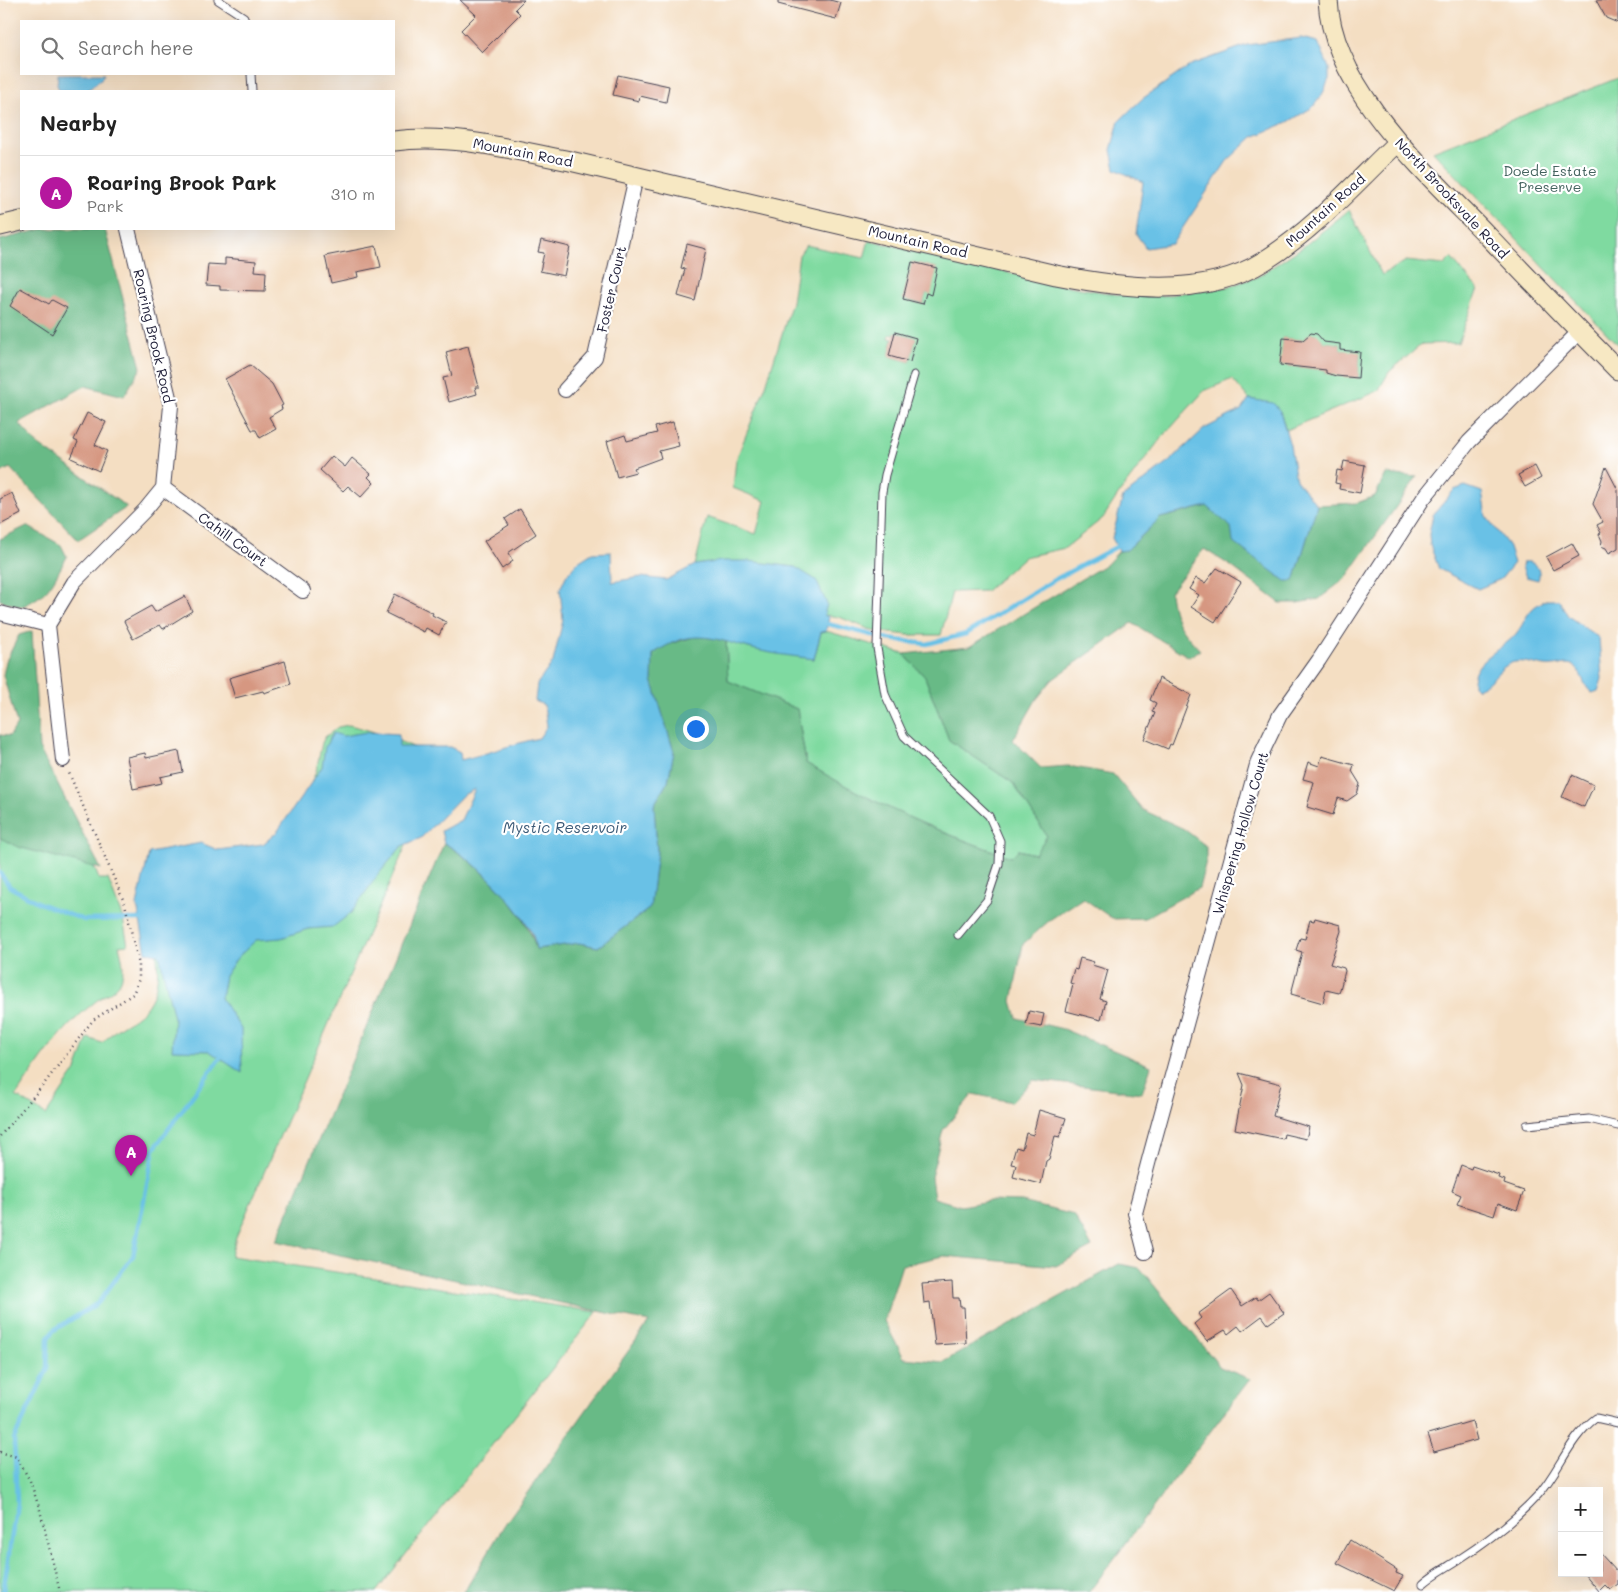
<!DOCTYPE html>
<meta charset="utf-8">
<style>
body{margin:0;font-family:Mali,sans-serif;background:#f2f2f2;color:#222}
.controls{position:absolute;right:15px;bottom:15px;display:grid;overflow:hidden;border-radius:0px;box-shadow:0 5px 20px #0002}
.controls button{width:45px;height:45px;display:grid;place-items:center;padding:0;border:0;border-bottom:1px solid #e0e0e0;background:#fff;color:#222;font:25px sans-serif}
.you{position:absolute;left:695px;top:728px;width:18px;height:18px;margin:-12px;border:4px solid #fff;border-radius:50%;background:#1a73e8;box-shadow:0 0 0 8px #1a73e833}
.badge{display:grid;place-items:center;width:32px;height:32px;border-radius:50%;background:#b5179e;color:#fff;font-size:16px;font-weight:700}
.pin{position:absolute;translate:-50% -41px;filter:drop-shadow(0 1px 2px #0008)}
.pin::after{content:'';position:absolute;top:26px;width:18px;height:15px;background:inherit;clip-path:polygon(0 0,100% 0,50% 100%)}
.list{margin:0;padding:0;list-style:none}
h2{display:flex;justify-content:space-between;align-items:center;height:65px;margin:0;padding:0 20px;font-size:21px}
h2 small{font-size:16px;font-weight:400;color:#767676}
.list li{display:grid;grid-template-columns:32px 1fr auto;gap:15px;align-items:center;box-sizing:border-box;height:75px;padding:0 20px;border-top:1px solid #e0e0e0}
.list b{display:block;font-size:19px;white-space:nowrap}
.list p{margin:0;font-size:16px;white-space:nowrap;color:#767676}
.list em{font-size:16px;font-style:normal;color:#767676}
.icon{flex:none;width:28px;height:28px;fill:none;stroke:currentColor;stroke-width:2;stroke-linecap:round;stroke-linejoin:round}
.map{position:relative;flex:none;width:1618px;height:1592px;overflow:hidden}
.search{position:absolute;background:#fff;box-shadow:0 5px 20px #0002;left:20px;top:20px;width:375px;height:55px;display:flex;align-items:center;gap:12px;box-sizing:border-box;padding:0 18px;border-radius:0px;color:#767676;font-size:19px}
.panel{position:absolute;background:#fff;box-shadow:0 5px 20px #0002;left:20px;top:90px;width:375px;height:140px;border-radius:0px}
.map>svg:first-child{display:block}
</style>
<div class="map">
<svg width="1618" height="1592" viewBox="0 0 1618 1592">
<rect width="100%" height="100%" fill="#fff"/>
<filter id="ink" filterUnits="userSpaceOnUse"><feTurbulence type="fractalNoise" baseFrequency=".02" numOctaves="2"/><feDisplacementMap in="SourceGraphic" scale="10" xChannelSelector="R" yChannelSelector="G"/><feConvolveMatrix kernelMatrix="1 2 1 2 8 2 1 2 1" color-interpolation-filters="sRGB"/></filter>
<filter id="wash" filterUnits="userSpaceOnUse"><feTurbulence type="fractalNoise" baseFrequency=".0096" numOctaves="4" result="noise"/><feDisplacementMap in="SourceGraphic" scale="20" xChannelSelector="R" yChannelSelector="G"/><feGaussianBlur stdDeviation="1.12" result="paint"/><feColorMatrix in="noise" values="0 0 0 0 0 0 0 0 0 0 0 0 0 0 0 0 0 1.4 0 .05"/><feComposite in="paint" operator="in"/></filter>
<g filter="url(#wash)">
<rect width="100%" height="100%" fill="#f4dec2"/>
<g fill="#7fdaa0" stroke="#507e6e" fill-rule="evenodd">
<polygon points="1618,78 1618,345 1433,151"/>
<path d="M 1349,210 L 1382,275 L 1406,261 L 1444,265 L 1451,258 L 1478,289 L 1458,343 L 1422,344 L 1389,372 L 1378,391 L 1286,430 C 1278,404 1276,404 1249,399 L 1232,379 L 1204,391 L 1159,441 L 1120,492 L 1103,518 L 1065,548 L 1024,557 L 986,591 L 952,592 L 941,635 L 908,635 L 874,631 L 839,617 L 824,615 L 824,610 L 795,567 C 759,563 731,559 695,565 L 707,517 L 756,534 L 765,501 L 733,488 L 736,460 L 766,385 L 792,302 L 799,255 L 806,245 L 864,258 L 869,240 L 1062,285 L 1120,295 L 1160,296 L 1227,287 L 1257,277 L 1304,246 ZM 912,262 L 937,268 L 930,294 L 926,293 L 923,304 L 903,299 ZM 895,332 L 916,338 L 910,362 L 889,356 L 893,339 L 889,338 L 890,334 L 894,335 ZM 1311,333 L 1316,334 L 1324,342 L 1340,344 L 1340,350 L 1360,353 L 1358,378 L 1326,373 L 1326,370 L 1281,365 L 1283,338 L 1303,340 Z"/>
<path d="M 826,631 L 904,654 L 925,677 L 949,740 L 1013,783 L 1047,836 L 1035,854 L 1018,850 L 1011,857 C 939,833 872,803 806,763 L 797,709 L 728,681 L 726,640 L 749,648 L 814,659 L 821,632 Z"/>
<path d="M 349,725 C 382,732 412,748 444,758 L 236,1237 L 231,1256 L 597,1312 L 376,1592 L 0,1592 L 0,805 L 81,834 L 99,879 L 108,879 L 123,919 L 128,945 L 119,946 C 122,957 125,969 121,980 C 116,991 103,995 95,1002 C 61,1028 39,1062 16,1096 L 46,1115 L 76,1070 L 88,1038 L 102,1043 C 107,1038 113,1032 119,1028 C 126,1023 133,1020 139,1015 C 165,992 158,958 152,928 L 267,855 L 301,809 L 316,771 L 322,743 L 325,737 L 338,727 Z"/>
</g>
<g fill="#67ba86" stroke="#446e60">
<polygon points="43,229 105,229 141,368 124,396 85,386 19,423 36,443 127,507 78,540 10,468 0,473 0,240"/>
<path d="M 1386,474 L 1417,477 L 1346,578 L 1319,599 L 1297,603 L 1280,603 L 1231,566 L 1204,549 L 1170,592 C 1173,620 1181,630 1200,650 L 1189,657 L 1132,623 L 1052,680 L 1036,700 L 1013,740 L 1041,768 L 1068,766 L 1113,774 L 1143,810 L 1184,829 L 1206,846 L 1206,861 L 1199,888 L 1145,918 L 1113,919 L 1083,898 L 1051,919 L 1023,944 L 1012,1001 L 1017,1018 L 1063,1029 L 1151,1066 L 1142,1093 L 1033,1080 L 1012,1102 L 973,1094 L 943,1130 L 931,1177 L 934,1198 L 961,1206 L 988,1201 L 1022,1202 L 1074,1215 L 1092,1247 L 1056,1266 L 944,1256 L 902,1265 L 884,1321 L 904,1358 L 943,1362 L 1119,1264 L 1140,1268 L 1220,1367 L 1250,1379 L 1089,1592 L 464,1592 L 505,1524 L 649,1322 L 276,1241 L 444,843 C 478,863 527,910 536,949 L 579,943 L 598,947 L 650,908 L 657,851 L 654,805 L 668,781 L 674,752 L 652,680 L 653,654 L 666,645 L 697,636 L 726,640 L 728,681 L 797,709 L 806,763 C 872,803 939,833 1011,857 L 1018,850 L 1035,854 L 1047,836 L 1013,783 L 949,740 L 925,677 L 904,654 L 969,647 L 1108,563 L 1119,551 L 1127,550 L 1160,518 L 1208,506 L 1294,581 L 1317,505 L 1357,503 L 1375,496 Z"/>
<path d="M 27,526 L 61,545 L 67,557 C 51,584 51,593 21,607 L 0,600 L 0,539 Z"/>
<polygon points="32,631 39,748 101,869 18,847 0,838 0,735 10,736 17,724 3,675 6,661 19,635"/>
</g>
<g fill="#69c1e6" stroke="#467290">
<polygon points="1301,38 1318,42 1329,68 1329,79 1323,93 1313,107 1288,122 1253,137 1227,161 1172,244 1146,248 1136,234 1143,182 1115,169 1111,150 1119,121 1142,99 1191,65 1247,45"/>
<polygon points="58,74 104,74 101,79 87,91 60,91 57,85"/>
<polygon points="1249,399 1273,403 1280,411 1290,445 1296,480 1317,505 1294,581 1285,581 1233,542 1231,527 1207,506 1160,518 1127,550 1119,551 1112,538 1123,497 1170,461 1204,429 1241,410"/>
<polygon points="1465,486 1482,492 1486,516 1508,545 1514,563 1501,579 1478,589 1439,569 1430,545 1429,534 1433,515 1454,490"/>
<path d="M 611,552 L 612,582 L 641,577 L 666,580 L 695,565 L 721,561 L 749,561 L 795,567 L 816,580 L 827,604 L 824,615 L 829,617 L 826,631 L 821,632 L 814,659 C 793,656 770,654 749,648 C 709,637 691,628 653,654 L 652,680 L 674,752 L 668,781 L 654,805 L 657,851 L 650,908 L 598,947 L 579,943 L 536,949 C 535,943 534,936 531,931 C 513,899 476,861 444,843 L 441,831 L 461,820 L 475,789 L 463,795 L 421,838 L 402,846 L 377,876 L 351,913 L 333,927 L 308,929 L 281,938 L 256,940 L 237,958 L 225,976 L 221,998 L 241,1029 L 242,1073 L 209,1051 L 172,1050 L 174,1018 L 159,954 L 146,952 L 137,905 L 149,853 L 201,843 L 218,850 L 263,844 L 277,832 L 322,767 L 325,747 L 333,733 L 343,736 L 367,732 L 399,734 L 399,747 L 450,747 L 460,752 L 461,760 C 487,754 512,744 539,738 L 547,726 L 544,705 L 535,701 L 537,684 L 553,662 L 563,620 L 560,589 L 566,576 L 578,562 L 592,553 Z"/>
<path d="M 1523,562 C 1535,560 1542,570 1538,580 L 1526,577 L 1522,567 Z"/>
<path d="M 1547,600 L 1559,600 L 1568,616 L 1599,638 L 1602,679 L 1598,691 L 1592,693 C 1583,686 1583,674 1575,667 C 1569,661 1559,666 1553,666 C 1538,668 1521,656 1507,665 C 1496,672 1491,684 1477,689 L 1473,685 C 1471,661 1500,651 1514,636 C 1527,622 1525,608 1547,600 Z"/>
</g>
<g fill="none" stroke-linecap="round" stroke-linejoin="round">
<g stroke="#69c1e6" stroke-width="4.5">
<polyline points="828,624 888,639 927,644 966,634 1054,580 1116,547"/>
<polyline points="0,873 10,887 39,903 84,920 140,919"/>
<polyline points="3,1592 17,1503 14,1439 47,1370 48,1338 54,1330 98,1303 133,1256 154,1149 220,1058"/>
</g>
</g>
<g id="blocks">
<g fill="#d69781">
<polygon points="460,0 524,0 515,9 520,14 482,52 461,30 476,15"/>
<polygon points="778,0 830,0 841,3 836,19 778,4"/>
<polygon points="1596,0 1618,0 1618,23 1606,18"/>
<polygon points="618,75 669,86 666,102 640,96 639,101 613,95"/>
<polygon points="541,240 570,247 564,276 540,271 544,253 538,252"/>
<polygon points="687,244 706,249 695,301 678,296 685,269 681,268"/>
<polygon points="376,246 381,267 357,272 358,277 331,283 325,256"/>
<polygon points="225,258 256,261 255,271 266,272 265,291 220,290 220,286 206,285 208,264 225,265"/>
<polygon points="912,262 937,268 931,295 926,293 923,304 903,299"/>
<polygon points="20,288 49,304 52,300 67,308 52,334 10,306"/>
<polygon points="895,332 916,338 910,362 889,356"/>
<polygon points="1311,333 1317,334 1324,342 1340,344 1340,350 1360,352 1358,378 1336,376 1326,373 1326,370 1280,365 1283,338 1303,340"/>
<polygon points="468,346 479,387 475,387 477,394 449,402 443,378 452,376 446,352"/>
<polygon points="250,365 272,384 283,405 281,406 282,409 269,417 276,429 260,438 256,430 252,430 225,379"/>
<polygon points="87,413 106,422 95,445 107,451 99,471 71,458 78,442 74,440"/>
<polygon points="673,422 679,446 659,451 661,458 634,468 636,472 617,477 607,441 625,435 627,441 657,433 655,427"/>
<polygon points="332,456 345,467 352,458 371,474 368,477 374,483 361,497 348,486 343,491 320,470"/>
<polygon points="1344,461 1365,465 1360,493 1339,489 1340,484 1335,483 1337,470 1342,471"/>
<polygon points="1535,466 1541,478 1525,487 1518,475"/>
<polygon points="1606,467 1618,490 1618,548 1609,553 1606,548 1601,546 1602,541 1599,534 1601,533 1597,525 1603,522 1593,504"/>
<polygon points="12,493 21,514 0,525 0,499"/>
<polygon points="520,509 536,534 508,553 513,561 502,569 484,541 509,525 505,519"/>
<polygon points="1572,543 1579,556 1553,570 1546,557"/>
<polygon points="1217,568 1241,582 1215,622 1191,607 1199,595 1189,589 1196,578 1205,583"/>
<polygon points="395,594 433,613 432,615 446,622 439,635 426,628 424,632 386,613"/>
<polygon points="185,596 192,611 163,629 160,625 133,639 124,621 151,606 155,612"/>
<polygon points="285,661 291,684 264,693 263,691 235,698 229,678"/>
<polygon points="1159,678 1191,695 1172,745 1170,744 1168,749 1144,739 1155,713 1152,712 1156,703 1150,700"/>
<polygon points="179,751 183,772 160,777 162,783 133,789 127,757 145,753 146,758"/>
<polygon points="1322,756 1354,765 1352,771 1360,784 1357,794 1347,801 1338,798 1333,815 1307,807 1314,782 1303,779 1308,762 1319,766"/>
<polygon points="1572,775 1594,785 1584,807 1562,797"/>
<polygon points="1315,918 1340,925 1341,931 1330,964 1344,968 1345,971 1339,993 1326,990 1323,1003 1291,994 1302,952 1296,950 1300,938 1305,939 1310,920 1314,921"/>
<polygon points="1080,958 1094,962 1092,965 1108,970 1100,999 1106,1001 1101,1020 1066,1011 1073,984 1070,983 1074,969 1077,970"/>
<polygon points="1029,1011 1044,1014 1041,1027 1026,1024"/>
<polygon points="1239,1073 1281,1084 1273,1116 1309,1127 1306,1139 1284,1134 1283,1139 1235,1129 1244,1085"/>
<polygon points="1039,1110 1066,1118 1060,1137 1055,1136 1049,1159 1046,1161 1041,1184 1013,1177 1016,1165 1011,1164 1016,1147 1022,1149 1026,1133 1033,1135"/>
<polygon points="1461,1165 1471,1169 1472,1166 1499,1175 1498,1178 1505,1180 1504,1184 1524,1191 1517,1210 1498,1203 1494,1216 1457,1204 1461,1195 1452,1191"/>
<polygon points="952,1282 953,1298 959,1298 960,1307 964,1307 966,1343 935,1345 930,1302 924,1303 922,1284"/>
<polygon points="1231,1290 1242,1306 1256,1297 1258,1300 1269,1292 1284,1313 1268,1324 1262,1316 1242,1331 1238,1326 1228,1334 1225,1330 1207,1341 1194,1324 1201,1318 1198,1314"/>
<polygon points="1472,1421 1477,1440 1434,1452 1428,1434"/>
<polygon points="1350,1540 1397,1570 1396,1573 1403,1576 1394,1591 1337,1563"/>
<polygon points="1599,1552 1618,1573 1618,1584 1610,1590 1605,1585 1599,1591 1584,1573 1599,1573"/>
</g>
</g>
</g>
<g filter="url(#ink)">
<use href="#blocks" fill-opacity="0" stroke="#423e4f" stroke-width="1"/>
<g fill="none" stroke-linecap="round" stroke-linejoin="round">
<g stroke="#423e4f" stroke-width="9">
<g id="lane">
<polyline points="218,0 244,17 245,21"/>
<polyline points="251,74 252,91"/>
<polyline points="914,375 885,475 882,492 877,648 885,694 904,736 989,816 1000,841 999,864 987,900 958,935"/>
<polyline points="1527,1125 1589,1119 1618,1126"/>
<path d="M 1423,1584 C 1435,1573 1448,1567 1461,1558 C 1489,1540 1516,1519 1538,1495 C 1560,1470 1569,1438 1596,1418 L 1618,1423"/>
</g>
</g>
<g stroke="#423e4f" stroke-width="16">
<g id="street">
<polyline points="565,390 595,357 636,177"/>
<polyline points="163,488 303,591"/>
<polyline points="0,613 48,625"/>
<polyline points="63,760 48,625 74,582 145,510 163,488 171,406 128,229"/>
<polyline points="1145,1252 1135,1213 1150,1156 1258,761 1280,715 1319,660 1423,499 1469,442 1580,331"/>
</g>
</g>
<g stroke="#423e4f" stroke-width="21">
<g id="secondary">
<path d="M 1328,0 C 1332,89 1428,174 1486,234 C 1530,280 1573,325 1618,370"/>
<path d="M 394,141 C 453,133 513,150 570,161 L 1056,275 C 1122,288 1204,299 1264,261 C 1315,229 1355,183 1398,142"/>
<polyline points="0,226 21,221"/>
</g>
</g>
<g stroke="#423e4f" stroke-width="2.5" stroke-dasharray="1 4" stroke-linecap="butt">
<polyline points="0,1136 44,1084 93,1020 133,994 139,979 139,965 125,904 69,773"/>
<polyline points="0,1452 17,1457 30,1481 40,1510 60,1592"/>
</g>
<use href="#lane" stroke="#fff" stroke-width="7"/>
<use href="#street" stroke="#fff" stroke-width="14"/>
<use href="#secondary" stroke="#f7e8c3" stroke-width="19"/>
</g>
</g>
<g text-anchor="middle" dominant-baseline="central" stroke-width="4.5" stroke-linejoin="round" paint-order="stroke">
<g font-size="14" fill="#22223b" stroke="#fff">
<text transform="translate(523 152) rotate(11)">Mountain Road</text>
<text transform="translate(1452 198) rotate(47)">North Brooksvale Road</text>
<text transform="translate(1325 210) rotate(-42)">Mountain Road</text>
<text transform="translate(918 241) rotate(13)">Mountain Road</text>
<text transform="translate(611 289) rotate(-77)">Foster Court</text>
<text transform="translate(154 336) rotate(77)">Roaring Brook Road</text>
<text transform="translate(233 539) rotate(36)">Cahill Court</text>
<text transform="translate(1240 833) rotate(-74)">Whispering Hollow Court</text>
</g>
<g font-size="14" fill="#43625e" stroke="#fff">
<text x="1550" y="170">Doede Estate<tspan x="1550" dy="16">Preserve</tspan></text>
</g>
<g font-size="15" font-style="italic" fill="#3b5a77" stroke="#fff">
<text x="565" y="827">Mystic Reservoir</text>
</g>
</g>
</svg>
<div class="controls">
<button>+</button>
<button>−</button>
</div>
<div class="you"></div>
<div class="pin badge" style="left:131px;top:1176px">A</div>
<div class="search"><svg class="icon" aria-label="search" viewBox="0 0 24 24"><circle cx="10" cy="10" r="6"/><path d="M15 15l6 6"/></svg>Search here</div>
<section class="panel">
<h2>Nearby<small></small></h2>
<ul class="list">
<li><span class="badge">A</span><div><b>Roaring Brook Park</b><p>Park</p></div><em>310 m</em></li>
</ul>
</section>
</div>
